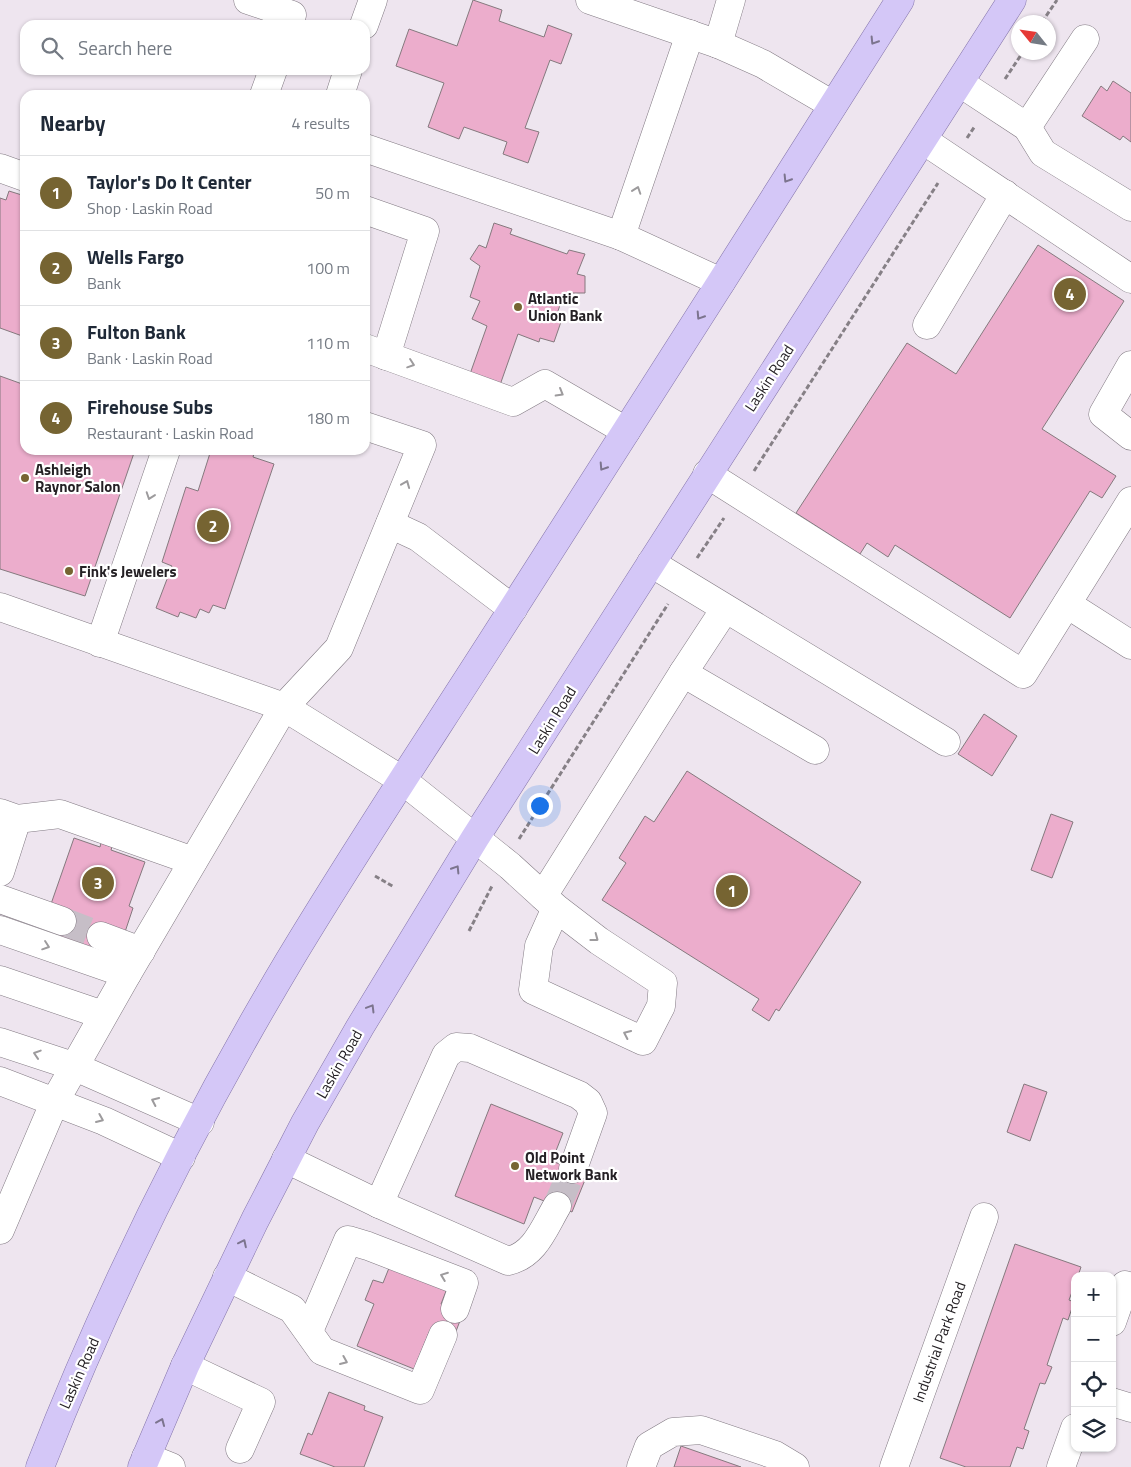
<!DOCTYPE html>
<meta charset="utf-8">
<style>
body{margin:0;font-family:"Titillium Web",sans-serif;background:#f2f2f3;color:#1f2937}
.controls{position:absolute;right:15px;bottom:15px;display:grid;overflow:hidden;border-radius:10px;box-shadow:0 1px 4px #0004}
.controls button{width:45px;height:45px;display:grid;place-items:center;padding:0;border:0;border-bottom:1px solid #e0e1e3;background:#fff;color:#1f2937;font:25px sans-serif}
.compass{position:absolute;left:1011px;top:15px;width:45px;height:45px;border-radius:50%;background:#fff;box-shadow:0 1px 4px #0004;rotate:300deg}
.you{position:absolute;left:539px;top:805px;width:18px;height:18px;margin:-12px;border:4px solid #fff;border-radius:50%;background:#1a73e8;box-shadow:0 0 0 8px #1a73e833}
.badge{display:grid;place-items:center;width:32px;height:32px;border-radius:50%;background:#766432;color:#fff;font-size:16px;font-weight:700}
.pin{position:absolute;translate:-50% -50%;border:2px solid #fff;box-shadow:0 1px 5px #0006}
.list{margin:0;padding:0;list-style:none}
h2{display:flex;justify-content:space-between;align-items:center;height:65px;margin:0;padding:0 20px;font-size:21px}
h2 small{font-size:16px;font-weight:400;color:#747a83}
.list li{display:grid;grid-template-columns:32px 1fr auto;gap:15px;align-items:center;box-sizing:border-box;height:75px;padding:0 20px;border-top:1px solid #e0e1e3}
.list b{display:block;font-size:19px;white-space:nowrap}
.list p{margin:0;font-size:16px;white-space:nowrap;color:#747a83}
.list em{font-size:16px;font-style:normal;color:#747a83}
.icon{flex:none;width:28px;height:28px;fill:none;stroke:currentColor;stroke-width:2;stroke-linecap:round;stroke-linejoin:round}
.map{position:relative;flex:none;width:1131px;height:1467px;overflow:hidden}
.search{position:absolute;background:#fff;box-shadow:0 1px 4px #0004;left:20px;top:20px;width:350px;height:55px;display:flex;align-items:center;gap:12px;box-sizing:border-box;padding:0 18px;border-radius:15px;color:#747a83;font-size:19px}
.panel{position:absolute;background:#fff;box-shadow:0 1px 4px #0004;left:20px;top:90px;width:350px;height:365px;border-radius:15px}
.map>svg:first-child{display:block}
</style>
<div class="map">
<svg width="1131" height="1467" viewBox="0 0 1131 1467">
<rect width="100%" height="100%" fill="#eee5ef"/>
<g fill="#ecadcc" stroke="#85797e">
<polygon points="473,0 502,10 499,21 544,37 548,25 572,34 561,64 550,60 525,128 539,132 528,163 503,154 507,142 464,127 459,139 428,127 444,83 396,66 409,29 457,46"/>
<polygon points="1113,81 1131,93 1131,142 1123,136 1120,140 1082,116 1101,86 1107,91"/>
<polygon points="9,191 25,196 25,337 0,328 0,198 6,200"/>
<polygon points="494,223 512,229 510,234 567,254 569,250 585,254 577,274 585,276 585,293 564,293 557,314 563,316 554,342 540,338 539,342 518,334 500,385 470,374 487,326 472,319 480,301 470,297 480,266 470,259 479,245 486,248"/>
<polygon points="1038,245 1124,301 1042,429 1116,476 1102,498 1090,491 1010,618 895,545 888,557 867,543 860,554 796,513 907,343 956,374"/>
<polygon points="0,376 25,385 25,450 135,450 85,596 0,569"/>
<polygon points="211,450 255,450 253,457 274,464 225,609 213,605 209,613 200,609 196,618 180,612 178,617 156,608 172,566 162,562 186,487 198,491"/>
<polygon points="984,714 1017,736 992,776 958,754"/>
<polygon points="687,771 861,882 779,1011 776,1009 769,1021 752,1010 759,999 602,900 626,863 619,858 645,816 654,822"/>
<polygon points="1051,814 1073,822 1052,878 1031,870"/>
<polygon points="74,838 100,847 101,843 112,847 111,850 145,862 129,906 133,908 125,932 95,952 55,939 65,909 51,904"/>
<polygon points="1024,1084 1047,1092 1030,1141 1007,1132"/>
<polygon points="491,1104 563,1133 552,1161 587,1175 572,1212 534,1197 524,1224 455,1196"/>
<polygon points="1015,1244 1081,1267 1078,1276 1075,1276 1075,1284 1069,1300 1074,1302 1068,1320 1063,1318 1047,1365 1052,1367 1045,1384 1040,1383 1024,1429 1029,1431 1023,1449 1017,1447 1010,1467 966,1467 940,1458"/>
<polygon points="391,1263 448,1286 441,1304 463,1313 453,1339 430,1330 414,1369 357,1346 374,1304 365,1300 373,1280 383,1283"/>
<polygon points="329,1392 365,1406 364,1410 383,1417 364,1467 335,1467 300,1454 308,1433 312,1435"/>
<polygon points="681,1446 741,1467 674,1467"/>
</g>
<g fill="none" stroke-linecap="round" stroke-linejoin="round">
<g stroke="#c6bec7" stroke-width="28" stroke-dasharray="28 14" stroke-linecap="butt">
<polyline points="62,921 101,936"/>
<polyline points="557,1206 573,1169"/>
</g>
<g stroke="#827a83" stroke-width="29">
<g id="minor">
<polyline points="248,0 292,15"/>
<polyline points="590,0 718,44 763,64 833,105"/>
<polyline points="364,25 373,0"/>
<polyline points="718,44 731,0"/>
<polyline points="960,83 1027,127 1043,153 1131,207"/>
<polyline points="264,95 273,70"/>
<polyline points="340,95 348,70"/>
<polyline points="1027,127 1085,39"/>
<polyline points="923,140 1131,279"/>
<polyline points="365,148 621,236 721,282"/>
<polyline points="0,168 25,177"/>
<polyline points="365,210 425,231 386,356"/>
<polyline points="621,236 690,34"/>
<polyline points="927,325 1005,194"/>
<polyline points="365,348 513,402 545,384 626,431"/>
<polyline points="1131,365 1103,414 1131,436"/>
<polyline points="707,474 1023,674 1131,501"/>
<polyline points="390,524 418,537 513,609"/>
<polyline points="651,563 946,742"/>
<polyline points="1067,604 1131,645"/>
<polyline points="0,607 284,707 402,780 510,866 556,908 599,941 663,983 661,1006 643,1041 533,990 539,946 556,908"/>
<polyline points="725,609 683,673 815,750"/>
<polyline points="100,643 166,450"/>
<polyline points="0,813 17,819 60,814 193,861"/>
<polyline points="0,872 17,819"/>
<polyline points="543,896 683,673"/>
<polyline points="0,899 62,921"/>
<polyline points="0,930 127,974"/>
<polyline points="101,936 141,951"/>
<polyline points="0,980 103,1015"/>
<polyline points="0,1042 73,1066 200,1122"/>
<polyline points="0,1081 104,1121 181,1157"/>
<path d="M 286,1159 L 379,1204 L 508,1261 C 535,1255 544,1228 557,1206"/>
<polyline points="379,1204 446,1055 456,1047 470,1048 579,1095 588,1102 593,1113 573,1169"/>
<polyline points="0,1230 55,1101 127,974 284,707 339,648 422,445 365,426"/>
<polyline points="227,1277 292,1309 322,1351 420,1390 443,1335"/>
<polyline points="1112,1322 1125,1285"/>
<polyline points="309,1331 348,1240 368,1246 464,1283 455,1309"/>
<polyline points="185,1366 261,1402 240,1449"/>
<polyline points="1112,1402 1131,1408"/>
<polyline points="146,1457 171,1467"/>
<polyline points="641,1467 649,1446 673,1432 701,1430 775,1455 795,1467"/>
<polyline points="894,1467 984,1217"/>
<polyline points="1061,1467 1075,1428"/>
</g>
</g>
<g stroke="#8474aa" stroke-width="29">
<g id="major">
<path d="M 40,1467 C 108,1293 193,1122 289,961 C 358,846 433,734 505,621 C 637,415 769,207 900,0"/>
<polyline points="142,1467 185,1366 255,1220 305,1123 360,1027 475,838 1012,0"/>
</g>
</g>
<g stroke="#868086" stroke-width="3" stroke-dasharray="5 2.5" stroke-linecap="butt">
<polyline points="1042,22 1057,0"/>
<polyline points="1005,79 1023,52"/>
<polyline points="967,138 975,126"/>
<polyline points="754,471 938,183"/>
<polyline points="697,558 724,518"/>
<polyline points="519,839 668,604"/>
<polyline points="375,876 394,887"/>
<polyline points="469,931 492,886"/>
</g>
<use href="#minor" stroke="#fff" stroke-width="28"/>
<use href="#major" stroke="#d4c7f7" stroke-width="28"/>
</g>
<defs><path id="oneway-chevron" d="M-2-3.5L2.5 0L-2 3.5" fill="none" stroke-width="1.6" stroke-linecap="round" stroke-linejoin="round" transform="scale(1.25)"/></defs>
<g stroke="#7c748e">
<use href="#oneway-chevron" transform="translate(874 41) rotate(122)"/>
<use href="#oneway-chevron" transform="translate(787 179) rotate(122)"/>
<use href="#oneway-chevron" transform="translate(700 316) rotate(123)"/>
<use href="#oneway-chevron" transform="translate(603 467) rotate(123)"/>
<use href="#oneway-chevron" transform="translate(456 869) rotate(-58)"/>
<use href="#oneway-chevron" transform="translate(371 1008) rotate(-59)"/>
<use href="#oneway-chevron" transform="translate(243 1243) rotate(-64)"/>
<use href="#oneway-chevron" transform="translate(161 1422) rotate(-67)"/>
</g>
<g stroke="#9d9b9d">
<use href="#oneway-chevron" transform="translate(637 190) rotate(-71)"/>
<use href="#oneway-chevron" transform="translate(411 364) rotate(19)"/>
<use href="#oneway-chevron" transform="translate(560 393) rotate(30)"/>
<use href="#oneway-chevron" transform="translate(406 484) rotate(-68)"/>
<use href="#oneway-chevron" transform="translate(150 496) rotate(109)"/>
<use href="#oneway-chevron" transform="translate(595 938) rotate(37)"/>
<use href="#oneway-chevron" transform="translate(46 946) rotate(19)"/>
<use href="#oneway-chevron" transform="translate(627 1034) rotate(-155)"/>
<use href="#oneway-chevron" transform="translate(37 1054) rotate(-162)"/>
<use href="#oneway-chevron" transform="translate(155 1101) rotate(-155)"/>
<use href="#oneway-chevron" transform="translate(100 1119) rotate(23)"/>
<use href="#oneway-chevron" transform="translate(444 1276) rotate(-159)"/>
<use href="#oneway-chevron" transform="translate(344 1361) rotate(23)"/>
</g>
<g fill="#766432" stroke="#fff" stroke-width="2">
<circle cx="518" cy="307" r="5"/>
<circle cx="25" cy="478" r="5"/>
<circle cx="69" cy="571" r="5"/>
<circle cx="515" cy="1166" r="5"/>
</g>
<g text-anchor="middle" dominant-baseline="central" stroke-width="4.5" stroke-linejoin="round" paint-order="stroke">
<g font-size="15" font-weight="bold" fill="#252125" stroke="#fff" text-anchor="start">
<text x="528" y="298">Atlantic<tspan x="528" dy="17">Union Bank</tspan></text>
<text x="35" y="469">Ashleigh<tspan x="35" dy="17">Raynor Salon</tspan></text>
<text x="79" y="571">Fink's Jewelers</text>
<text x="525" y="1157">Old Point<tspan x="525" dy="17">Network Bank</tspan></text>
</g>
<g font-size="15" fill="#252125" stroke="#fff">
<text transform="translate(769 378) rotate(-57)">Laskin Road</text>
<text transform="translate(552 720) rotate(-58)">Laskin Road</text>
<text transform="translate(339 1064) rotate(-60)">Laskin Road</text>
<text transform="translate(939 1342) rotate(-70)">Industrial Park Road</text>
<text transform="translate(79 1373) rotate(-66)">Laskin Road</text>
</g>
</g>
</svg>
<div class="controls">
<button>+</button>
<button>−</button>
<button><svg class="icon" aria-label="locate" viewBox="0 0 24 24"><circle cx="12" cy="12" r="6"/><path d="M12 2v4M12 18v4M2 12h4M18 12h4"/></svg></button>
<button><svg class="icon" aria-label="layers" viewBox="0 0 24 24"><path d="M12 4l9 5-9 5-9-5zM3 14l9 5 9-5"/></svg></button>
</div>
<svg class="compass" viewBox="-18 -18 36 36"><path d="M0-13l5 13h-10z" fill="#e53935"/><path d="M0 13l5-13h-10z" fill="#747a83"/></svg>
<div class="you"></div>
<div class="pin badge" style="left:732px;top:891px">1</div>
<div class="pin badge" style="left:213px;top:526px">2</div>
<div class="pin badge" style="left:98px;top:883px">3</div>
<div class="pin badge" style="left:1070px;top:294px">4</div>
<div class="search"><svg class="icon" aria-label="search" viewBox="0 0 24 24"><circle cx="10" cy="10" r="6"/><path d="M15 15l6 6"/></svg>Search here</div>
<section class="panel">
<h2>Nearby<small>4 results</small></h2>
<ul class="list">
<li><span class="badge">1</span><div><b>Taylor's Do It Center</b><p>Shop · Laskin Road</p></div><em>50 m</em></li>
<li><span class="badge">2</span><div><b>Wells Fargo</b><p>Bank</p></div><em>100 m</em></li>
<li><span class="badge">3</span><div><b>Fulton Bank</b><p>Bank · Laskin Road</p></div><em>110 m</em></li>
<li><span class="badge">4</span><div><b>Firehouse Subs</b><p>Restaurant · Laskin Road</p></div><em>180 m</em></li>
</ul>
</section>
</div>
